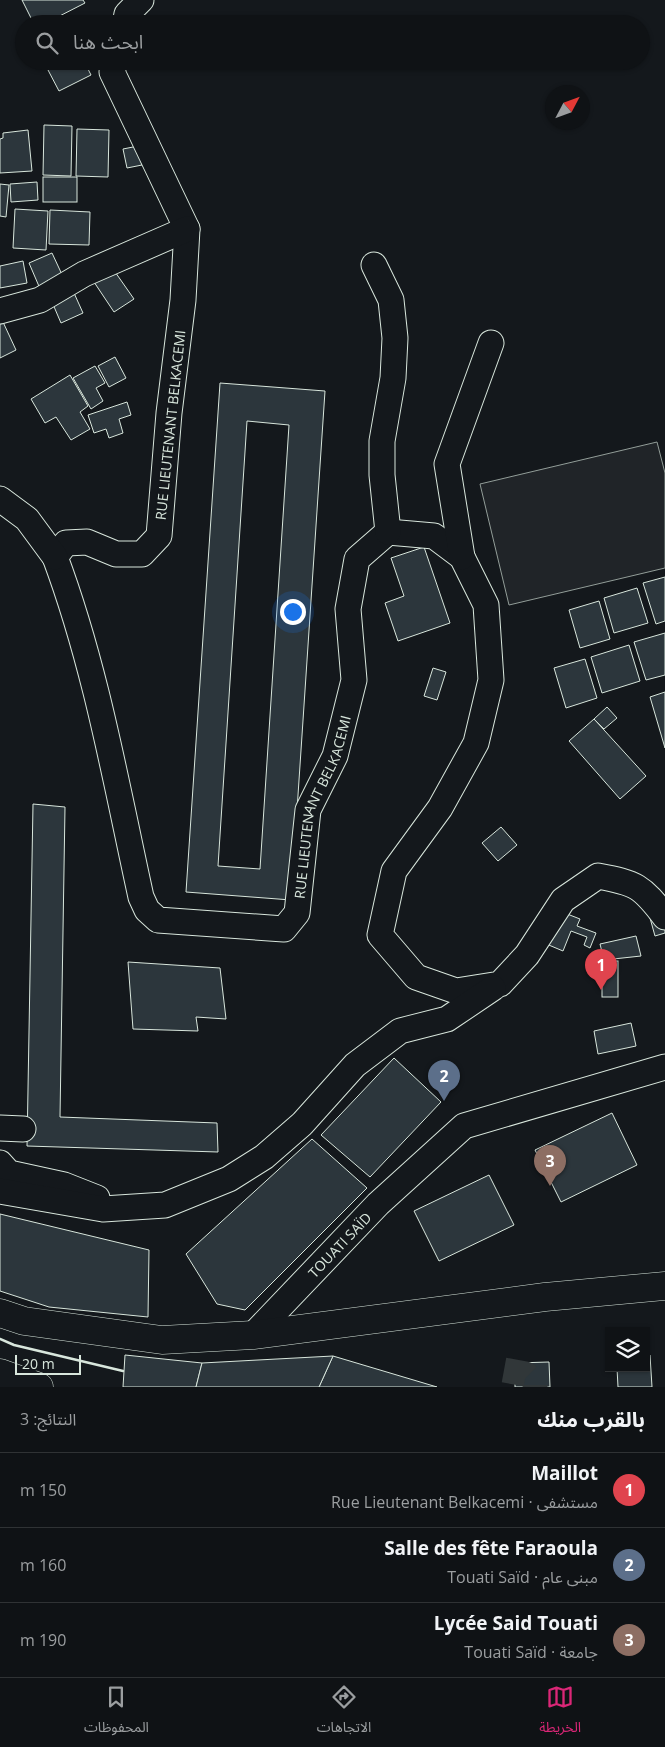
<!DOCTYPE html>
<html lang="ar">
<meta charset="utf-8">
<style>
body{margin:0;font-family:"Open Sans","Noto Sans Arabic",sans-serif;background:#181b1e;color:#f1f3f6;direction:rtl}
.controls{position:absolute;right:15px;bottom:15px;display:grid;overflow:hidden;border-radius:0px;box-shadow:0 1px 4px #0004}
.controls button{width:45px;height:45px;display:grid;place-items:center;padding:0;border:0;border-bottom:1px solid #2f3234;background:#0f1215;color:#f1f3f6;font:25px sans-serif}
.compass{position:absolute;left:545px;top:85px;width:45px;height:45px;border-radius:50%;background:#0f1215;box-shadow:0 1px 4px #0004;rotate:49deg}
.scale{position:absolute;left:15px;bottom:12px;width:66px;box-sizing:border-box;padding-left:5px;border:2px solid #d8e6dc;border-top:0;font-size:14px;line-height:18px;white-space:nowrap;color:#d8e6dc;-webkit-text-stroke:4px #14181c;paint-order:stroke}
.you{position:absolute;left:292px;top:611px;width:18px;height:18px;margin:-12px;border:4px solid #fff;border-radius:50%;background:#1a73e8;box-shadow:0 0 0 8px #1a73e833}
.badge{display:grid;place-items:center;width:32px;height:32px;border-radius:50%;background:#db2777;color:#fff;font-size:16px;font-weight:700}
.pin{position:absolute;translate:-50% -41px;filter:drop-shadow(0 1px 2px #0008)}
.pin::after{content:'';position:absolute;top:26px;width:18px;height:15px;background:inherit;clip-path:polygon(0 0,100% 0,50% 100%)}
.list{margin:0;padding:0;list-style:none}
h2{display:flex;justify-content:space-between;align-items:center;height:65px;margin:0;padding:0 20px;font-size:21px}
h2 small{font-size:16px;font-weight:400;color:#9b9ea0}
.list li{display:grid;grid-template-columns:32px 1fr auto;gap:15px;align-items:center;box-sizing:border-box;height:75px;padding:0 20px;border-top:1px solid #2f3234}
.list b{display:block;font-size:19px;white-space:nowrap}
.list p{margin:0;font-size:16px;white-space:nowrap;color:#9b9ea0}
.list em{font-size:16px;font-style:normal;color:#9b9ea0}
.icon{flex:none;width:28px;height:28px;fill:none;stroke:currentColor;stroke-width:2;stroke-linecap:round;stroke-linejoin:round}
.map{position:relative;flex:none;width:665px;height:1387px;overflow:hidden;direction:ltr}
.search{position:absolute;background:#0f1215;box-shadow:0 1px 4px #0004;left:15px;right:15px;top:15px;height:55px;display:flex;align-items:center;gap:12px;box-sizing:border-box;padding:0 18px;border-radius:28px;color:#9b9ea0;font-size:19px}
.sheet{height:290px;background:#0f1215}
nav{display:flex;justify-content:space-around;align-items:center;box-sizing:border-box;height:70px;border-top:1px solid #2f3234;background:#0f1215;font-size:14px;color:#9b9ea0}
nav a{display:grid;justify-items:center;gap:2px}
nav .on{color:#db2777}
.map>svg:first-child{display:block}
</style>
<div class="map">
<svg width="665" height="1387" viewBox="0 0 665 1387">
<rect width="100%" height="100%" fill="#14181c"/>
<polygon fill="#202428" stroke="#939e99" points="657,442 665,473 665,568 509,605 480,484"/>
<g fill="#2c363c" stroke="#d8e6dc" fill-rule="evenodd">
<polygon points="22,0 83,0 85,3 44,24 34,24"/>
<polygon points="55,61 84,61 91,75 59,91 48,70 57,65"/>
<polygon points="44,125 72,126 71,176 43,175"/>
<polygon points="77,129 109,130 108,177 76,176"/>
<polygon points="28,130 32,171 0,173 0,139 3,138 3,133"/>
<polygon points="138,146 142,165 127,168 123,149"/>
<rect x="43" y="177" width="34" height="25"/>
<polygon points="37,182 38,200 11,202 10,184"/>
<polygon points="0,184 9,185 6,217 0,216"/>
<polygon points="15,209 48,211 46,250 13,248"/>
<polygon points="50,210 90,212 89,245 49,244"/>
<polygon points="52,253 65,281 41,291 29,263"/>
<polygon points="23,261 27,283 0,288 0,266"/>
<polygon points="113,269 134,299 114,312 94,282"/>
<polygon points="74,293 83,313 61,323 52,302"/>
<polygon points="3,322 16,350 0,358 0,324"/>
<polygon points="115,357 126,378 109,387 98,366"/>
<polygon points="95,366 105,383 96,388 103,401 91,409 73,378"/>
<polygon points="70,375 88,406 80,412 90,429 71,440 56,417 45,423 31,399"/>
<path d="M 220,383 L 325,391 L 291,900 L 186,892 ZM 247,421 L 289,425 L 260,869 L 218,866 Z"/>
<polygon points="127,402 131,415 119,419 123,433 109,438 106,429 94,433 88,415"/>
<polygon points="424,547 450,623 398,641 385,603 404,596 391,558"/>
<polygon points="665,577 665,621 656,624 643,583"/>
<polygon points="637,588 648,623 614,633 604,598"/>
<polygon points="599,601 610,639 580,648 569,610"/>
<polygon points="665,633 665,675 646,680 634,642"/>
<polygon points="629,645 640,681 602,693 591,657"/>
<polygon points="585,659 597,698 566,708 554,668"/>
<polygon points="433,668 446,672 437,700 424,696"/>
<polygon points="665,692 665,748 650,697"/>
<polygon points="607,707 617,718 604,729 594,719"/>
<polygon points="594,719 646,776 620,799 569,741"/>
<polygon points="33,804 65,807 60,1117 217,1123 218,1152 27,1146"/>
<polygon points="501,827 517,845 498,861 482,843"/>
<polygon points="664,894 665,933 655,936 645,900"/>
<polygon points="557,910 580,919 577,926 596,933 590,948 584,945 587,937 571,931 563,951 544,943"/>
<polygon points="636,936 641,956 604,960 600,944"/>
<rect x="602" y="961" width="16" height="36"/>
<polygon points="128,962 220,968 226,1019 196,1017 198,1031 133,1029"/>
<polygon points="631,1023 636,1046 598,1054 594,1031"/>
<polygon points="394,1058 441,1102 370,1177 321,1135"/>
<polygon points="612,1113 637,1165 561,1202 535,1150"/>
<polygon points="312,1139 367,1188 245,1310 217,1304 186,1254"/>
<polygon points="489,1175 514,1225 439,1261 414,1211"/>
<polygon points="0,1214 149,1250 148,1317 49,1307 0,1291"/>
<polygon points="125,1355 202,1363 196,1387 123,1387"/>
<polygon points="646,1355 650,1355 652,1387 618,1387 617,1368 646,1368"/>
<polygon points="333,1356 437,1387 319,1387"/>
<polygon points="333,1356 319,1387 196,1387 202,1363"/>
<polygon points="549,1362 550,1387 515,1387 515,1363"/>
</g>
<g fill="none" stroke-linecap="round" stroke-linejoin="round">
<polyline stroke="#313739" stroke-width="25" stroke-dasharray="25 12" stroke-linecap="butt" points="504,1370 526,1374 535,1383 535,1387"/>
<g stroke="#d8e6dc" stroke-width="27">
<g id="minor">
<polyline points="125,24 127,14 141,0"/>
<path id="s1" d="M 115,61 L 112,72 L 187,229 L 183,300 L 169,413 L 159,536 L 142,554 L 116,554 L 87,542 L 66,543 L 55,557 C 96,667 116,783 141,897 L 147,910 L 158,920 L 284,929 L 297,913 L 308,810 L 335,756 L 354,680 L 348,609 L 357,559 L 388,532 L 434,536 L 462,557 L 486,605 L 491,680 L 476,743 L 440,808 L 394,871 L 380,935 L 416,977 L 456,991 L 500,984 L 527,955 L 563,900 L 598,876 C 636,883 642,886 665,917"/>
<polyline points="374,265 391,300 395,338 393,378 382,441 382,475 388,532"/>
<polyline points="0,311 40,300 84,274 187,229"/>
<polyline points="0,499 27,519 55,557"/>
<polyline points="462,557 447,464 491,343"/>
<polyline points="0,1128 23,1129"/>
<polyline points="0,1163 9,1173 64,1185 97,1198"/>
<polyline points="0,1191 103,1209 165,1205 229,1179 264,1157 302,1124 355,1065 400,1031 447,1019 493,988"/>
<path id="s2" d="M 253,1335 L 378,1204 L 464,1126 L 665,1067"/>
</g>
</g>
<g stroke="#d8e6dc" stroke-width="29">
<g id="major">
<polyline points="0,1313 24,1321 162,1340 253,1335 545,1297 665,1286"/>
<polyline points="0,1373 39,1387"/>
</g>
</g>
<use href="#minor" stroke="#14181c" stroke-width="25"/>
<use href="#major" stroke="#14181c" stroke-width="28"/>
<polyline stroke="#d8e6dc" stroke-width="2.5" points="0,1339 14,1345 123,1371"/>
</g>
<g text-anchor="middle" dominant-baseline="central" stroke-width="4" stroke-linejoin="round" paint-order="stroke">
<g font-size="14" fill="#d8e6dc" stroke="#14181c">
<text transform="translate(170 425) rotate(-84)">RUE LIEUTENANT BELKACEMI</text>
<text stroke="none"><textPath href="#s1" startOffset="1252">RUE LIEUTENANT BELKACEMI</textPath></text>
<text stroke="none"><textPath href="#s2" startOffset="125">TOUATI SAÏD</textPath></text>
</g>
</g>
</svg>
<div class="controls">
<button><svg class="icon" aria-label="layers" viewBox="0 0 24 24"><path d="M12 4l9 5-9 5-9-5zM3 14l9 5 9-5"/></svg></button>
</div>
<svg class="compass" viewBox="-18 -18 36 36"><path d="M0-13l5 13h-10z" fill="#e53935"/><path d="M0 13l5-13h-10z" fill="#9b9ea0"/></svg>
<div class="scale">20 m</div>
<div class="you"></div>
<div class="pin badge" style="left:601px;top:990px;background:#e0444e">1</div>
<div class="pin badge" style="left:444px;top:1101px;background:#5c6f8a">2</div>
<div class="pin badge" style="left:550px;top:1186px;background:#8d6e63">3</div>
<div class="search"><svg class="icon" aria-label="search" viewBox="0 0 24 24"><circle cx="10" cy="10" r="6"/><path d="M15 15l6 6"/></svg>ابحث هنا</div>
</div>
<section class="sheet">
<h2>بالقرب منك<small>النتائج: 3</small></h2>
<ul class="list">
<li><span class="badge" style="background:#e0444e">1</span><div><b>Maillot</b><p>مستشفى · Rue Lieutenant Belkacemi</p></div><em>150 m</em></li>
<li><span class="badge" style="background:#5c6f8a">2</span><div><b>Salle des fête Faraoula</b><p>مبنى عام · Touati Saïd</p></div><em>160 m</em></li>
<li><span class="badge" style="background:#8d6e63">3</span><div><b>Lycée Said Touati</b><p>جامعة · Touati Saïd</p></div><em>190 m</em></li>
</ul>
</section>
<nav>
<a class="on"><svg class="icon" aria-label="map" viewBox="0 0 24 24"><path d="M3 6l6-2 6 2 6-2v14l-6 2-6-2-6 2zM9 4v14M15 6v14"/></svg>الخريطة</a>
<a><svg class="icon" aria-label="directions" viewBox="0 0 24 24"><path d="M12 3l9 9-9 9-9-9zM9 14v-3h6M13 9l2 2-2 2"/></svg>الاتجاهات</a>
<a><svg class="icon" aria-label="saved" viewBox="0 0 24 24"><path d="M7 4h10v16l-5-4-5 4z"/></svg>المحفوظات</a>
</nav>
